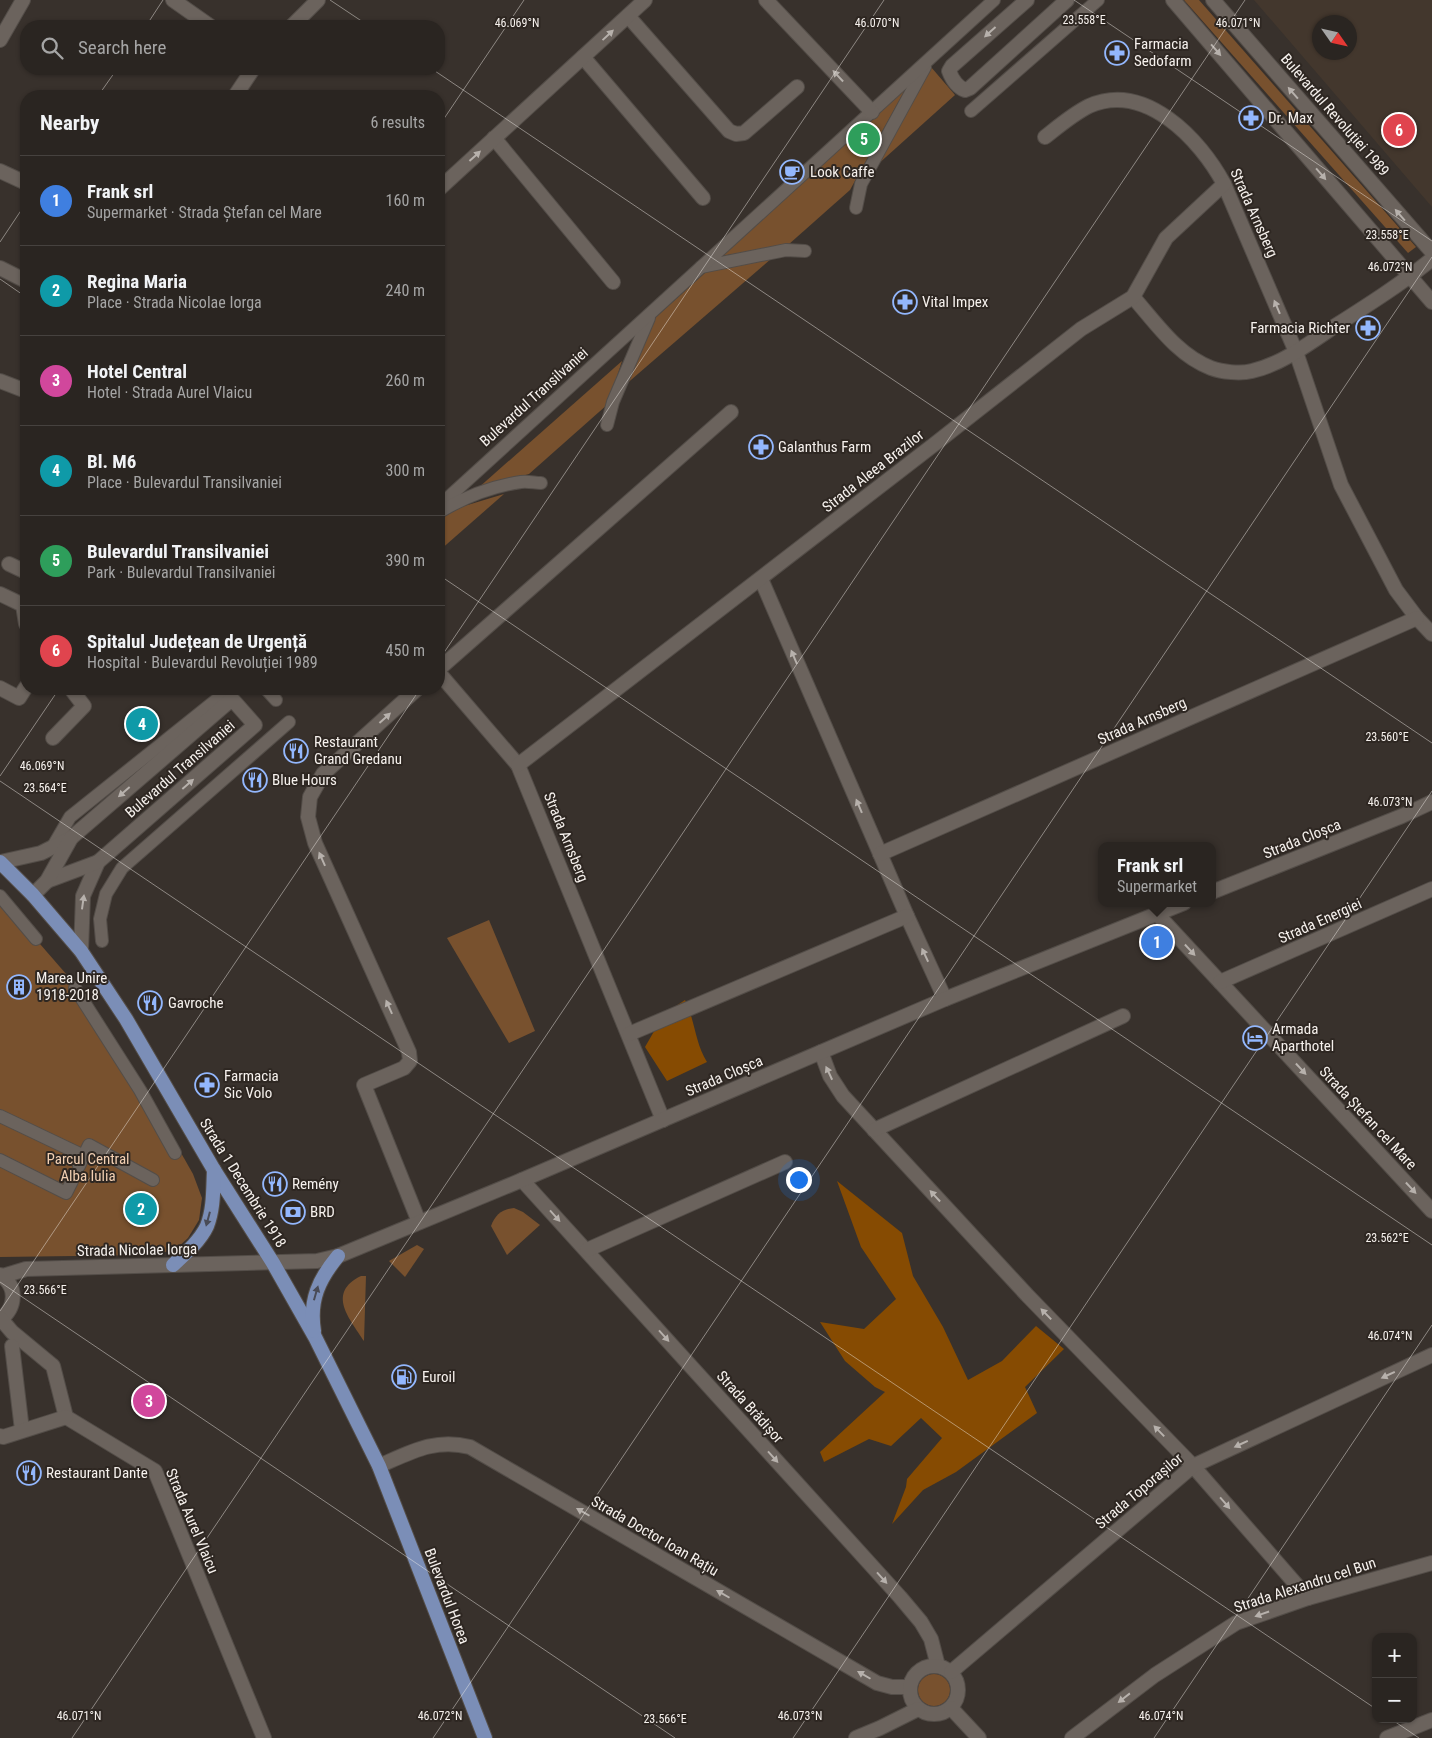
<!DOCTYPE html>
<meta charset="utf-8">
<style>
body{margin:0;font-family:"Roboto Condensed",sans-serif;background:#36312e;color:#f1f3f6}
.controls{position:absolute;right:15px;bottom:15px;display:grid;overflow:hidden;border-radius:10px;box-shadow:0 1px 4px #0004}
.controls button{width:45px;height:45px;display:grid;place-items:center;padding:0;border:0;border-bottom:1px solid #46423f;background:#2a2521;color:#f1f3f6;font:25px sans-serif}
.compass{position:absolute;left:1312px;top:15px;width:45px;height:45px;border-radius:50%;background:#2a2521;box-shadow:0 1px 4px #0004;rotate:124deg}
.you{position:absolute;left:798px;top:1179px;width:18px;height:18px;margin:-12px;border:4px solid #fff;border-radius:50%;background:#1a73e8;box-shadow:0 0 0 8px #1a73e833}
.badge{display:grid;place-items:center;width:32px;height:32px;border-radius:50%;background:#1a73e8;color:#fff;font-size:16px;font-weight:700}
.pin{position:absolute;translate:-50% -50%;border:2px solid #fff;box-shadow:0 1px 5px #0006}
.popup{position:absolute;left:1098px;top:842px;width:118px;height:65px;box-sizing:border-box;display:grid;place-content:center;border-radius:10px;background:#2a2521;filter:drop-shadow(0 1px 4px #0005);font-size:16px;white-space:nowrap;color:#a5a5a5}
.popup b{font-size:19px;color:#f1f3f6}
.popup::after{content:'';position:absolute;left:50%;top:100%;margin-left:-10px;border:10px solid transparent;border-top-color:#2a2521}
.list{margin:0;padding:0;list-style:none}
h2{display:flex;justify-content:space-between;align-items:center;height:65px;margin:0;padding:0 20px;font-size:21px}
h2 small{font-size:16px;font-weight:400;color:#a5a5a5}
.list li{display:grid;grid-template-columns:32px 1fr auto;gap:15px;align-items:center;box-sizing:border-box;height:90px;padding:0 20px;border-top:1px solid #46423f}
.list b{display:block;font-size:19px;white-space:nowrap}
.list p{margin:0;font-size:16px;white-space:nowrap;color:#a5a5a5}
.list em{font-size:16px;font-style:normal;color:#a5a5a5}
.icon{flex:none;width:28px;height:28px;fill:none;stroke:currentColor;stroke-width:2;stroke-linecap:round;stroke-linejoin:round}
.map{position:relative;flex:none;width:1432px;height:1738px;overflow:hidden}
.search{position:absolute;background:#2a2521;box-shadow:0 1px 4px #0004;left:20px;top:20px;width:425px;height:55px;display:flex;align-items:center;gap:12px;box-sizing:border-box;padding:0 18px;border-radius:20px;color:#a5a5a5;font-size:19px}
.panel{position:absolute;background:#2a2521;box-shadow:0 1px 4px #0004;left:20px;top:90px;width:425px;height:605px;border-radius:20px}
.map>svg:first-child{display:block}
</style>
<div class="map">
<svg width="1432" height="1738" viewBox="0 0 1432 1738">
<rect width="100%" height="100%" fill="#38312c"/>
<path fill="#43372d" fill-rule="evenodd" d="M 1254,0 L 1432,0 L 1432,207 ZM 1320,22 L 1350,22 L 1350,52 L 1320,52 Z"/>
<g fill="#78512e">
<polygon points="1184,0 1199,0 1416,247 1408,253"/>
<polygon points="931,67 955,95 876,166"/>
<polygon points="906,88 850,190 788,245 721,256"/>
<polygon points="772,258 624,386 654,319 707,271"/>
<polygon points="622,361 608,404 529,474 477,489"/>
<polygon points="504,494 439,551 439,520 461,507"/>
<polygon points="0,898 80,990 139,1079 193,1174 202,1198 199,1220 188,1238 175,1250 149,1255 0,1257"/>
<polygon points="489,920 535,1031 509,1043 447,938"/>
<path d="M 514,1208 L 523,1212 L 540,1225 L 507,1255 L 491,1226 C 495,1215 502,1209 514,1208 Z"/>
<polygon points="417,1245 424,1249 405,1277 389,1261"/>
<path d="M 361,1276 L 366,1276 L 364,1341 C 350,1319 326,1293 361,1276 Z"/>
<circle cx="934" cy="1690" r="16"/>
</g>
<g fill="#864b02">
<path d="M 685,1000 C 695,1020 695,1043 707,1062 L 667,1081 L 645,1047 L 664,1014 Z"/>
<polygon points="837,1181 902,1233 913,1276 943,1327 968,1380 1002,1361 1036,1326 1064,1349 1025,1387 1037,1413 956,1472 923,1490 892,1524 906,1487 907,1479 942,1438 921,1418 891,1446 869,1439 824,1462 820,1452 885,1392 875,1387 845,1361 820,1322 864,1329 896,1299 861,1247"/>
</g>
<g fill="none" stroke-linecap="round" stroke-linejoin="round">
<g stroke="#534d48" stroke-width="14">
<g id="pedestrian">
<polyline points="971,111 1098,0"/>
<polyline points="856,208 861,184 925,67"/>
<polyline points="701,267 786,250 805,251"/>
<polyline points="607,425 613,402 649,318"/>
<polyline points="439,506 994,0"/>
<path d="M 441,511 C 465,497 493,486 521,482 C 528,481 535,483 541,483"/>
<polyline points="266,689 276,700"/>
<polyline points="52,848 70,817 230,689"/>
<polyline points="0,896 36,939"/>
<polyline points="102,941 100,919 106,894 122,868 289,722"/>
<polyline points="75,988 140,1090 175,1153"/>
<polyline points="0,1116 84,1156"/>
<polyline points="0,1160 66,1193 72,1181"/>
<polyline points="79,1166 89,1145 153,1180"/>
</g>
</g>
<g stroke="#534d48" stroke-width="16">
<g id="minor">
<polyline points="173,0 210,26"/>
<polyline points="766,0 872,112"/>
<path d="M 1027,0 L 952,66 L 949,71 C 952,79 957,87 965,90 L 970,88 L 1067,0"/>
<polyline points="628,16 729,131 736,134 744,133 797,87"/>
<polyline points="292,26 318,0"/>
<polyline points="583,57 703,198"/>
<polyline points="235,96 253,69"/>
<path d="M 1045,137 C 1059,126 1073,114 1089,106 C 1145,81 1200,139 1224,184 L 1296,352 L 1341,485 L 1396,590 L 1417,618 L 1432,634"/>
<polyline points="494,138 613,282"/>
<polyline points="0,171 26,183"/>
<polyline points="439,189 645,0"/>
<polyline points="0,268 26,281"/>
<path d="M 1133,297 C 1156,323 1177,355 1211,368 C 1222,372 1240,374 1252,371 C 1282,364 1310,343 1335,326 C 1368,305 1401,284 1432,259"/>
<polyline points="0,381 26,391"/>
<polyline points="9,564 26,572"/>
<polyline points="761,579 907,916 945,999"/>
<polyline points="0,594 23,605 26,624"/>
<polyline points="439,669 731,412"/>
<polyline points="439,673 518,765 663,1120"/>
<polyline points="0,688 19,698 26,687"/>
<polyline points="417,689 323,774 310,797 308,817 315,843 409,1052 410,1061 404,1068 364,1085 419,1222"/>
<polyline points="53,738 84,706 71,689"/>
<polyline points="518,765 936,443 1081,329 1133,297 1166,238 1224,184"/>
<polyline points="880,854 1417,618"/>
<polyline points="1,862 41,853 71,838 232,699 255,725 98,862 83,896 81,951"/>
<polyline points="47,881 98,862"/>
<polyline points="1212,892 1402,816 1432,802"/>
<polyline points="33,895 47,881 71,838"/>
<polyline points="1157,914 1432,1211"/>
<polyline points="1220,982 1432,889"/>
<polyline points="629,1034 907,916"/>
<polyline points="821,1052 830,1076 843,1096 1027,1295 1193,1466 1308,1598"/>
<polyline points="874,1130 1123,1016"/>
<polyline points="522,1180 900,1597 921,1622 931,1639 938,1666"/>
<polyline points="587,1250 785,1162"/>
<path d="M 0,1275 C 18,1286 16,1308 0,1320"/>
<polyline points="3,1276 26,1269 317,1261 338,1256 522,1180 945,999 1184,903"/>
<polyline points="1,1319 12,1332 53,1366 66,1417 155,1471 264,1738"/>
<polyline points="12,1346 22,1430"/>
<polyline points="0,1436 3,1437 66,1417"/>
<path d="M 379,1466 C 411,1452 435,1438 470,1447 L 877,1683 L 892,1687 L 910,1687"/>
<circle cx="934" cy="1690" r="24"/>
<polyline points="951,1672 1193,1466 1432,1355"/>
<polyline points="951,1708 979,1738"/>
<polyline points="856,1738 880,1728 918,1709"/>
<polyline points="1072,1738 1155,1675 1236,1623 1308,1598 1432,1563"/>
<polyline points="1387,1738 1432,1720"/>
</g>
</g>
<g stroke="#534d48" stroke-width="16">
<polyline id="tertiary" points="0,40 23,0"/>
</g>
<g stroke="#534d48" stroke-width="16">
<g id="secondary">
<polyline points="1173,0 1432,302"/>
<polyline points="1213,0 1432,252"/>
</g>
</g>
<g stroke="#534d48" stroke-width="16">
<g id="primary">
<polyline points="0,862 33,895 81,951 126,1019 214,1170 273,1263 315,1337 379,1466 485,1738"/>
<path d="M 173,1265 C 185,1254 200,1241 207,1226 C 214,1208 213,1189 214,1170"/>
<path d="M 314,1331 C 309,1300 319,1279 338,1256"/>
</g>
</g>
<use href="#pedestrian" stroke="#6b635d" stroke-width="12"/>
<use href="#minor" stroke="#6b635d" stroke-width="14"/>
<use href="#tertiary" stroke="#6b635d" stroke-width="14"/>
<use href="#secondary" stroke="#6b635d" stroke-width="14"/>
<use href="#primary" stroke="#7b8eb7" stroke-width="14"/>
</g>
<defs><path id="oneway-solid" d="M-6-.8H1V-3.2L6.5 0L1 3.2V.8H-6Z" transform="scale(1.25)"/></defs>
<g fill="#b7b1ac">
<use href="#oneway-solid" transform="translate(990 32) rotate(138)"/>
<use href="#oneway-solid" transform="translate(608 35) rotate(-43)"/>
<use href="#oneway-solid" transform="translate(1216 50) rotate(49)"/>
<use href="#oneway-solid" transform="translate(838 76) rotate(-133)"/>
<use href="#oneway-solid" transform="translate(1293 93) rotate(-131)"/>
<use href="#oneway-solid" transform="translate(475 156) rotate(-42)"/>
<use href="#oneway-solid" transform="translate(1321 174) rotate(49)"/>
<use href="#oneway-solid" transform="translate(1400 215) rotate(-131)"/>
<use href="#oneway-solid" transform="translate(1277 307) rotate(-113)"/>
<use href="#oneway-solid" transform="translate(794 657) rotate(-113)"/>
<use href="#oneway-solid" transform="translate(385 718) rotate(-42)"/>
<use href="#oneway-solid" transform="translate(188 784) rotate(-41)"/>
<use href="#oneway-solid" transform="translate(124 792) rotate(139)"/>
<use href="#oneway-solid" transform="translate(859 806) rotate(-113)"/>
<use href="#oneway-solid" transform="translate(322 859) rotate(-114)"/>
<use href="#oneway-solid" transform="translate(83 902) rotate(-82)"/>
<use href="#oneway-solid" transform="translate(1190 950) rotate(47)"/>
<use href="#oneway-solid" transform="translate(925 955) rotate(-115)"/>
<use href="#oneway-solid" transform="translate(389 1007) rotate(-114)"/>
<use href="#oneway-solid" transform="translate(1301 1069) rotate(47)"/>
<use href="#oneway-solid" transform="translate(829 1073) rotate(-115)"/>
<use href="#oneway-solid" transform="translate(1411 1188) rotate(47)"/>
<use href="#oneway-solid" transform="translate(935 1196) rotate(-133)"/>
<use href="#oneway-solid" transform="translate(555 1216) rotate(48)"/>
<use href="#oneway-solid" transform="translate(1046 1314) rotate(-134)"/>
<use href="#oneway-solid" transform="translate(664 1336) rotate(48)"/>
<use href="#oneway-solid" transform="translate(1388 1375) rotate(155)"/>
<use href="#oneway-solid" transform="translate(1159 1431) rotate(-134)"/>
<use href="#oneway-solid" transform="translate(1241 1444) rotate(155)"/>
<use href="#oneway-solid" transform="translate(773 1457) rotate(48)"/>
<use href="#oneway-solid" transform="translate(1225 1503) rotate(49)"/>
<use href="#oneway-solid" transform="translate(583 1512) rotate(-150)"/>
<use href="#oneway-solid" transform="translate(882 1578) rotate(48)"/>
<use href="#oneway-solid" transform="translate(723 1594) rotate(-150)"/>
<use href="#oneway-solid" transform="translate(1262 1614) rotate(161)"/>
<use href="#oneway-solid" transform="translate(864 1675) rotate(-150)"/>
<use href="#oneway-solid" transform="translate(1124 1698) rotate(142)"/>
</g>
<g fill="#494b56">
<use href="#oneway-solid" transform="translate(208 1219) rotate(105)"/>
<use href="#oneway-solid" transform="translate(316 1293) rotate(-74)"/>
</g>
<path fill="none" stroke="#f6f1ed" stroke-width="1" stroke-opacity="0.45" d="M 330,0 L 369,26M 1074,0 L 1432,241M 146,26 L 163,0M 432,69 L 1432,743M 98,96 L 117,69M 439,126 L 524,0M 0,242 L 26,203M 0,279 L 26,297M 439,575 L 1432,1245M 439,660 L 884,0M 0,776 L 59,689M 0,781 L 1376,1709M 0,1282 L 675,1738M 0,1311 L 420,689M 1391,1719 L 1419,1738M 72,1738 L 1245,0M 433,1738 L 1432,257M 793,1738 L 1432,791M 1154,1738 L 1432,1325"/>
<defs>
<g id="pharmacy-ring" transform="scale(1.25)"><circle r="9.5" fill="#2e2722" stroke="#93b7fd" stroke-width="1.5"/><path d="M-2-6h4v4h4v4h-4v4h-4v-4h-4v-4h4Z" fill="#93b7fd"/></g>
<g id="cafe-ring" transform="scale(1.25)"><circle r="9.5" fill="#2e2722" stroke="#93b7fd" stroke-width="1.5"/><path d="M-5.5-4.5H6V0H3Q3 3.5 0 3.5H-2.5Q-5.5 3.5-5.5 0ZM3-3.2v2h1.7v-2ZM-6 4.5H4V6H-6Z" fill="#93b7fd"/></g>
<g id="restaurant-ring" transform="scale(1.25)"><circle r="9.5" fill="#2e2722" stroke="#93b7fd" stroke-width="1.5"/><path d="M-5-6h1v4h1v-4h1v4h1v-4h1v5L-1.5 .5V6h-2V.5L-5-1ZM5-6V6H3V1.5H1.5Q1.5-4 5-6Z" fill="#93b7fd"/></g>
<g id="building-ring" transform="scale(1.25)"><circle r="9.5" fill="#2e2722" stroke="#93b7fd" stroke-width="1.5"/><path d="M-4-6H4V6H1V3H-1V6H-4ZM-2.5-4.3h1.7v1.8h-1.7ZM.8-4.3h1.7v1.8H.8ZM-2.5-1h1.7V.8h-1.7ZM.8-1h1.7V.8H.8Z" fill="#93b7fd"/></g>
<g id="hotel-ring" transform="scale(1.25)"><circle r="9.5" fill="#2e2722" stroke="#93b7fd" stroke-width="1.5"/><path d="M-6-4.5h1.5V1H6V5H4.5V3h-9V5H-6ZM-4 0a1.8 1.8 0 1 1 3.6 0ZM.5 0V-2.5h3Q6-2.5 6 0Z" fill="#93b7fd"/></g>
<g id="bank-ring" transform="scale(1.25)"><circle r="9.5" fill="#2e2722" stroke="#93b7fd" stroke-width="1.5"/><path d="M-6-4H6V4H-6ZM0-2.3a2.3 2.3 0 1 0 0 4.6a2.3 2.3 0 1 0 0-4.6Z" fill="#93b7fd"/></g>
<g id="fuel-ring" transform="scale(1.25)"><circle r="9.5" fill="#2e2722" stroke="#93b7fd" stroke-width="1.5"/><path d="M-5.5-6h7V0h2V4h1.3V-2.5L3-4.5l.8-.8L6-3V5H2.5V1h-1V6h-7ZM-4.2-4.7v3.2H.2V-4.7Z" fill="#93b7fd"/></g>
</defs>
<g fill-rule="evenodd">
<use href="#pharmacy-ring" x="1117" y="53"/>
<use href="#pharmacy-ring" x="1251" y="118"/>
<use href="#cafe-ring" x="792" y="172"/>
<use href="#pharmacy-ring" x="905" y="302"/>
<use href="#pharmacy-ring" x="1368" y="328"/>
<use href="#pharmacy-ring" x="761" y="447"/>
<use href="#restaurant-ring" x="296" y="751"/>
<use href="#restaurant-ring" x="255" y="780"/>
<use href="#building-ring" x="19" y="987"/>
<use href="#restaurant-ring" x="150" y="1003"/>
<use href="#hotel-ring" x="1255" y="1038"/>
<use href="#pharmacy-ring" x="207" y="1085"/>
<use href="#restaurant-ring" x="275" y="1184"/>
<use href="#bank-ring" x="293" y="1212"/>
<use href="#fuel-ring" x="404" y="1377"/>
<use href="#restaurant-ring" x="29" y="1473"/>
</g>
<g text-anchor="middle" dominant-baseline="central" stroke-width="4" stroke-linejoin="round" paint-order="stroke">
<g font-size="15" fill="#f6f1ed" stroke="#2e2722" text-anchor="start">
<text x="1134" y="44">Farmacia<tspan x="1134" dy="17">Sedofarm</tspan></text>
<text x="1268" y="118">Dr. Max</text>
<text x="810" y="172">Look Caffe</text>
<text x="922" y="302">Vital Impex</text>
<text x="1350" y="328" text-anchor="end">Farmacia Richter</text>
<text x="778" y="447">Galanthus Farm</text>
<text x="314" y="742">Restaurant<tspan x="314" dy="17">Grand Gredanu</tspan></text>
<text x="272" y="780">Blue Hours</text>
<text x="36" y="978">Marea Unire<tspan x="36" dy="17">1918-2018</tspan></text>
<text x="168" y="1003">Gavroche</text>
<text x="1272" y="1029">Armada<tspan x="1272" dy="17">Aparthotel</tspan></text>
<text x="224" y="1076">Farmacia<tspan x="224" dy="17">Sic Volo</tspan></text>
<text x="292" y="1184">Remény</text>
<text x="310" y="1212">BRD</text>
<text x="422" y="1377">Euroil</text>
<text x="46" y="1473">Restaurant Dante</text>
</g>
<g font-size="15" fill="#f6f1ed" stroke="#2e2722">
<text transform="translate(1335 115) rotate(49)">Bulevardul Revoluției 1989</text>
<text transform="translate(1254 213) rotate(66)">Strada Arnsberg</text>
<text transform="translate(534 397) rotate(-42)">Bulevardul Transilvaniei</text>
<text transform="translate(873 471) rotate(-38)">Strada Aleea Brazilor</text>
<text transform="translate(1142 721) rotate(-24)">Strada Arnsberg</text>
<text transform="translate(180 769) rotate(-41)">Bulevardul Transilvaniei</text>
<text transform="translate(566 837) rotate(68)">Strada Arnsberg</text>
<text transform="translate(1302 839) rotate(-22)">Strada Cloșca</text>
<text transform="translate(1320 921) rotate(-24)">Strada Energiei</text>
<text transform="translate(724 1076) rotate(-23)">Strada Cloșca</text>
<text transform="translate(1368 1118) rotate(47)">Strada Ștefan cel Mare</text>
<text transform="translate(243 1183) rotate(58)">Strada 1 Decembrie 1918</text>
<text transform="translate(137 1250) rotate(-1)">Strada Nicolae Iorga</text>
<text transform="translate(750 1407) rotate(48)">Strada Brădișor</text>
<text transform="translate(1139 1491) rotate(-40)">Strada Toporașilor</text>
<text transform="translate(192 1521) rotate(67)">Strada Aurel Vlaicu</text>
<text transform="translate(655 1536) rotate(30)">Strada Doctor Ioan Rațiu</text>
<text transform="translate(1305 1585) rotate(-18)">Strada Alexandru cel Bun</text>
<text transform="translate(447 1596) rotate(69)">Bulevardul Horea</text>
</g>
<g font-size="15" fill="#f3d0b3" stroke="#2e2722">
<text x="88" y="1159">Parcul Central<tspan x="88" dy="17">Alba Iulia</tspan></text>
</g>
</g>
<g font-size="12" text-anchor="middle" fill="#f6f1ed" stroke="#2e2722" stroke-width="4" stroke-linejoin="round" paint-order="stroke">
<text x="1084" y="24">23.558°E</text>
<text x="517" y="27">46.069°N</text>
<text x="877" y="27">46.070°N</text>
<text x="1238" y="27">46.071°N</text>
<text x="1387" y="239">23.558°E</text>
<text x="1390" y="271">46.072°N</text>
<text x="1387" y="741">23.560°E</text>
<text x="42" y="770">46.069°N</text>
<text x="45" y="792">23.564°E</text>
<text x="1390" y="806">46.073°N</text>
<text x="1387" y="1242">23.562°E</text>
<text x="45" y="1294">23.566°E</text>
<text x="1390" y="1340">46.074°N</text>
<text x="79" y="1720">46.071°N</text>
<text x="440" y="1720">46.072°N</text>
<text x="800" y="1720">46.073°N</text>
<text x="1161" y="1720">46.074°N</text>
<text x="665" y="1723">23.566°E</text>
</g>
</svg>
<div class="controls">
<button>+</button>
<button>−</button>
</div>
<svg class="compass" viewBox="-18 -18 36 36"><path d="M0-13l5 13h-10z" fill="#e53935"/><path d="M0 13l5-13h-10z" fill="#a5a5a5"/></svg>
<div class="you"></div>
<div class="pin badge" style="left:1157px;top:942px;background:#3f7fe0">1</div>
<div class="popup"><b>Frank srl</b>Supermarket</div>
<div class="pin badge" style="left:141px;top:1209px;background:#0f9aa8">2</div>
<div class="pin badge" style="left:149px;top:1401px;background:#d1479c">3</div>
<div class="pin badge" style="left:142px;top:724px;background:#0f9aa8">4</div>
<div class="pin badge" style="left:864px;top:139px;background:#2e9e5b">5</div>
<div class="pin badge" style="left:1399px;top:130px;background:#e0444e">6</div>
<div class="search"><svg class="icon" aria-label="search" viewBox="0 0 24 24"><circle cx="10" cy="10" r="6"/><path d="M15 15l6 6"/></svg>Search here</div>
<section class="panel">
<h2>Nearby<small>6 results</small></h2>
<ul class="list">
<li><span class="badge" style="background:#3f7fe0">1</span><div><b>Frank srl</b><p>Supermarket · Strada Ștefan cel Mare</p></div><em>160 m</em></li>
<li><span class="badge" style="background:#0f9aa8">2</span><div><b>Regina Maria</b><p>Place · Strada Nicolae Iorga</p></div><em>240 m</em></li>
<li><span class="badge" style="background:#d1479c">3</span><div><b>Hotel Central</b><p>Hotel · Strada Aurel Vlaicu</p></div><em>260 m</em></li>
<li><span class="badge" style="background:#0f9aa8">4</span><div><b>Bl. M6</b><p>Place · Bulevardul Transilvaniei</p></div><em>300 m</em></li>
<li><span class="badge" style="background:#2e9e5b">5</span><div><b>Bulevardul Transilvaniei</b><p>Park · Bulevardul Transilvaniei</p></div><em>390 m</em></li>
<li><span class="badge" style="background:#e0444e">6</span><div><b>Spitalul Județean de Urgență</b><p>Hospital · Bulevardul Revoluției 1989</p></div><em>450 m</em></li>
</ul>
</section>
</div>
